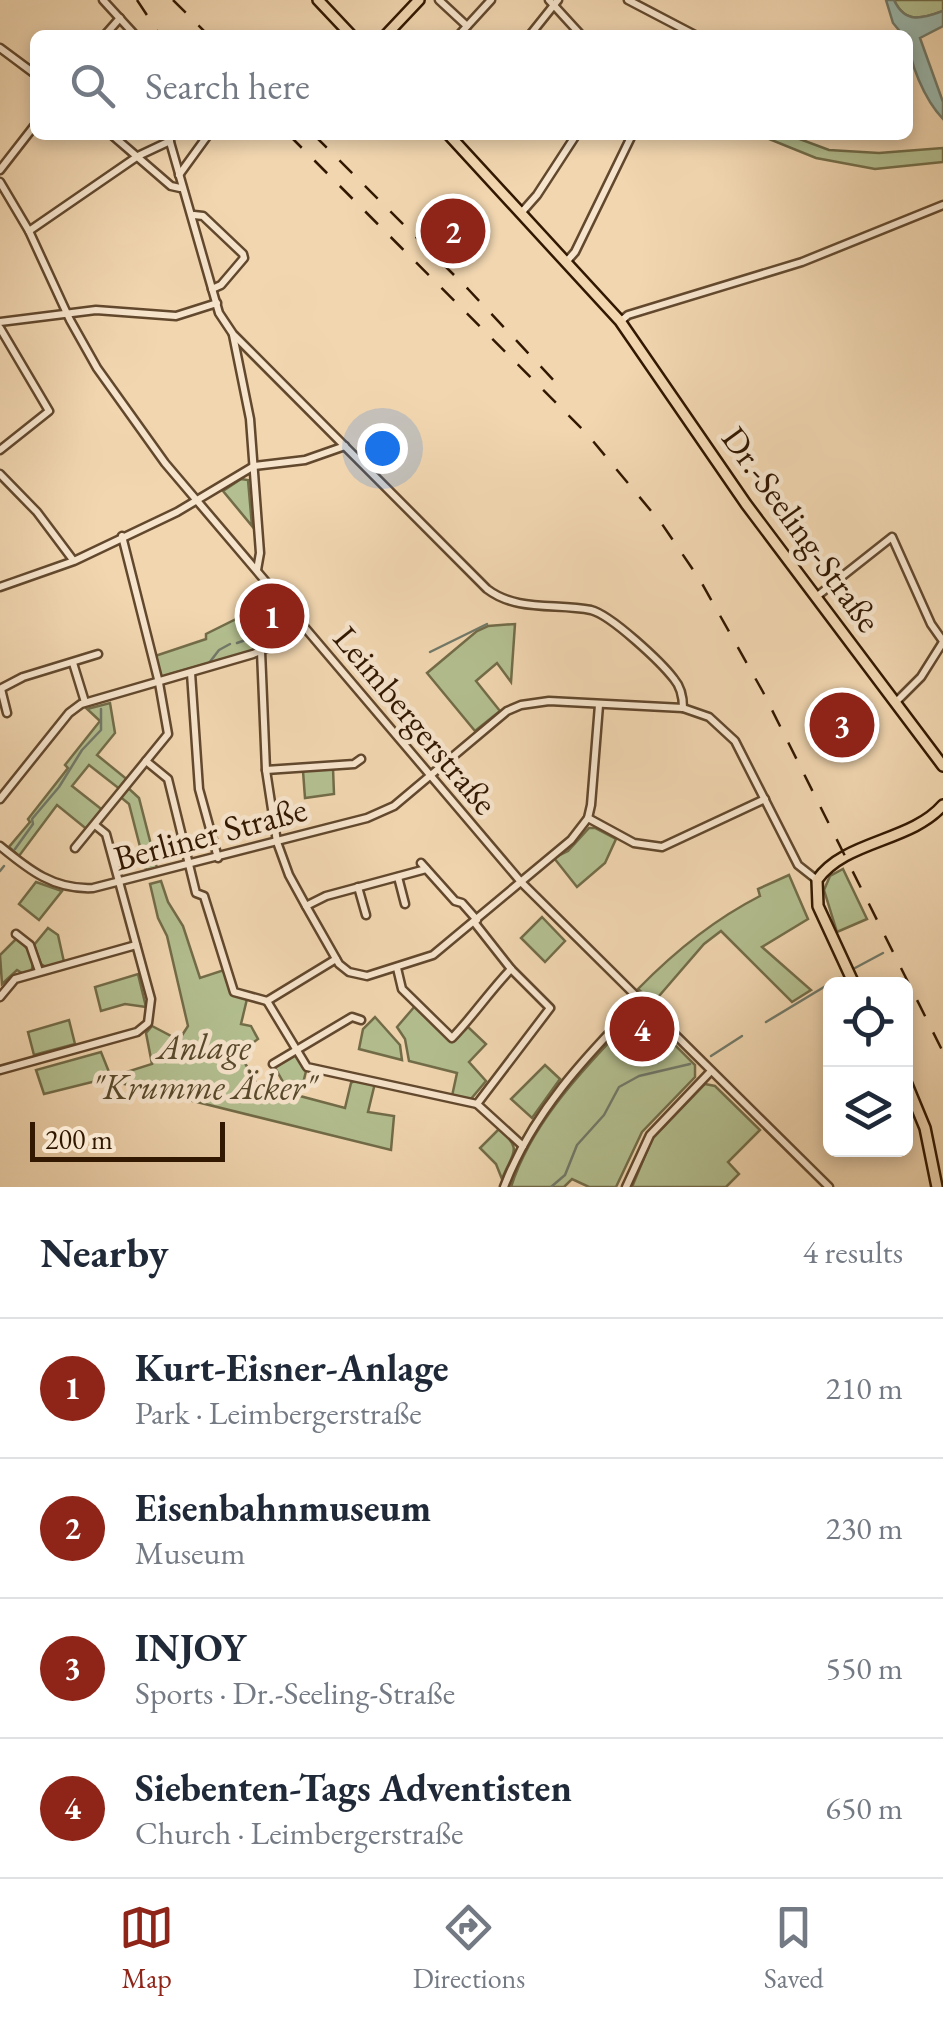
<!DOCTYPE html>
<meta charset="utf-8">
<style>
body{margin:0;font-family:"EB Garamond",serif;background:#f6f6f7;color:#1f2937}
.controls{position:absolute;right:30px;bottom:30px;display:grid;overflow:hidden;border-radius:15px;box-shadow:0 5px 15px #0003}
.controls button{width:90px;height:90px;display:grid;place-items:center;padding:0;border:0;border-bottom:2px solid #e0e1e3;background:#fff;color:#1f2937;font:50px sans-serif}
.scale{position:absolute;left:30px;bottom:25px;width:195px;box-sizing:border-box;padding-left:10px;border:5px solid #321801;border-top:0;font-size:28px;line-height:35px;white-space:nowrap;color:#321801;-webkit-text-stroke:8px #f6e4cc;paint-order:stroke}
.you{position:absolute;left:382px;top:448px;width:35px;height:35px;margin:-25px;border:8px solid #fff;border-radius:50%;background:#1a73e8;box-shadow:0 0 0 15px #1a73e833}
.badge{display:grid;place-items:center;width:65px;height:65px;border-radius:50%;background:#8f2418;color:#fff;font-size:32px;font-weight:700}
.pin{position:absolute;translate:-50% -50%;border:5px solid #fff;box-shadow:0 2px 10px #0006}
.list{margin:0;padding:0;list-style:none}
h2{display:flex;justify-content:space-between;align-items:center;height:130px;margin:0;padding:0 40px;font-size:42px}
h2 small{font-size:32px;font-weight:400;color:#747a83}
.list li{display:grid;grid-template-columns:65px 1fr auto;gap:30px;align-items:center;box-sizing:border-box;height:140px;padding:0 40px;border-top:2px solid #e0e1e3}
.list b{display:block;font-size:38px;white-space:nowrap}
.list p{margin:0;font-size:32px;white-space:nowrap;color:#747a83}
.list em{font-size:32px;font-style:normal;color:#747a83}
.icon{flex:none;width:55px;height:55px;fill:none;stroke:currentColor;stroke-width:2;stroke-linecap:round;stroke-linejoin:round}
.map{position:relative;flex:none;width:943px;height:1187px;overflow:hidden}
.search{position:absolute;background:#fff;box-shadow:0 5px 15px #0003;left:30px;right:30px;top:30px;height:110px;display:flex;align-items:center;gap:25px;box-sizing:border-box;padding:0 35px;border-radius:15px;color:#747a83;font-size:38px}
.sheet{height:690px;background:#fff}
nav{display:flex;justify-content:space-around;align-items:center;box-sizing:border-box;height:140px;border-top:2px solid #e0e1e3;background:#fff;font-size:28px;color:#747a83}
nav a{display:grid;justify-items:center;gap:5px}
nav .on{color:#8f2418}
.map>svg:first-child{display:block}
</style>
<div class="map">
<svg width="943" height="1187" viewBox="0 0 943 1187">
<rect width="100%" height="100%" fill="#f1d6b0"/>
<filter id="stains"><feTurbulence type="fractalNoise" baseFrequency=".002" numOctaves="4"/><feColorMatrix values="0 0 0 0 .2 0 0 0 0 .09 0 0 0 0 .02 0 0 0 .5 -.17"/></filter>
<radialGradient id="worn" r=".72"><stop offset=".6" stop-color="#630" stop-opacity="0"/><stop offset="1" stop-color="#630" stop-opacity=".3"/></radialGradient>
<g fill="#b3bf90" stroke="#726c48" stroke-width="2.5">
<path d="M 894,0 L 943,0 L 943,11 C 922,19 905,24 894,0 Z"/>
<polygon points="759,135 789,135 829,150 879,153 943,148 943,162 875,169 816,158"/>
<polygon points="241,479 248,480 252,526 223,491"/>
<polygon points="258,585 293,624 253,653 160,680 152,657 206,639 206,634 256,609 255,588"/>
<polygon points="515,624 511,682 497,663 476,681 500,711 475,731 427,673 477,631 488,626"/>
<polygon points="110,703 115,733 97,755 129,781 126,786 139,798 157,868 146,870 129,804 118,795 121,790 89,765 72,786 105,812 89,831 57,805 19,856 9,847 30,822 28,819 68,768 65,765 100,721 87,709"/>
<polygon points="333,768 334,794 305,798 303,771"/>
<polygon points="589,828 595,828 616,839 605,863 577,887 554,858 568,851"/>
<polygon points="843,869 867,919 837,932 824,890 830,876"/>
<path d="M 789,875 L 808,919 L 762,947 L 811,990 L 792,1002 L 721,931 L 704,944 L 653,1003 L 638,989 C 675,951 713,920 760,896 L 758,889 Z"/>
<polygon points="161,881 168,902 183,926 200,978 224,970 232,995 247,999 241,1024 251,1026 258,1039 239,1053 266,1099 286,1096 283,1082 273,1064 297,1050 307,1067 300,1096 345,1108 351,1083 358,1079 375,1083 368,1112 394,1116 391,1150 104,1079 44,1094 36,1070 101,1052 111,1077 152,1064 146,1033 152,1026 179,1040 188,1026 167,936 158,918 150,884"/>
<polygon points="36,882 62,891 39,920 19,904"/>
<polygon points="542,917 565,941 545,962 521,938"/>
<polygon points="48,928 58,935 64,962 46,967 41,964 34,945"/>
<path d="M 17,938 C 28,947 37,958 31,972 L 22,973 L 17,970 L 2,984 L 0,955 Z"/>
<polygon points="138,974 146,1007 125,1004 101,1011 95,987"/>
<polygon points="415,1006 452,1042 468,1027 486,1044 469,1062 486,1081 470,1100 452,1096 457,1073 409,1061 405,1039 397,1027"/>
<polygon points="375,1017 400,1045 402,1060 359,1049 363,1029"/>
<polygon points="69,1020 75,1044 34,1055 28,1032"/>
<path d="M 617,1034 L 640,1055 L 658,1062 L 675,1045 L 695,1065 L 695,1077 L 642,1132 L 616,1187 L 589,1187 L 572,1179 L 564,1187 L 511,1187 C 530,1128 575,1078 617,1034 Z"/>
<polygon points="545,1065 560,1079 532,1118 511,1099"/>
<polygon points="705,1084 715,1086 760,1130 728,1162 739,1174 726,1187 632,1187 652,1139"/>
<path d="M 499,1129 C 524,1150 512,1153 502,1179 L 496,1164 L 480,1148 Z"/>
</g>
<path fill="#9bb9ae" stroke="#717969" stroke-width="2.5" d="M 886,0 L 894,0 C 905,24 922,19 943,11 L 943,26 L 920,38 L 943,102 L 943,119 C 925,100 908,62 908,35 L 903,35 L 893,23 Z"/>
<g fill="none" stroke-linecap="round" stroke-linejoin="round">
<g stroke="#717969" stroke-width="2.5">
<polyline points="268,633 278,630 282,622"/>
<polyline points="237,643 260,635"/>
<polyline points="430,652 487,624"/>
<polyline points="170,674 209,663 219,650 230,644"/>
<polyline points="15,849 33,824 32,819 59,787 82,750 101,730 101,709"/>
<polyline points="0,871 4,866"/>
<polyline points="855,968 883,953"/>
<polyline points="766,1022 839,978"/>
<polyline points="711,1056 742,1036"/>
<polyline points="551,1187 565,1175 577,1145 604,1115 619,1087 639,1076 690,1064"/>
</g>
<g stroke="#62482d" stroke-width="11">
<g id="minor">
<polyline points="103,0 135,35"/>
<polyline points="439,0 467,26"/>
<polyline points="549,0 581,35"/>
<polyline points="628,0 695,35"/>
<polyline points="105,35 120,18"/>
<polyline points="459,35 491,0"/>
<polyline points="530,35 558,0"/>
<polyline points="0,48 35,74"/>
<polyline points="112,135 171,186 180,188"/>
<path d="M 168,135 L 219,313 L 233,334 L 487,589 C 517,612 556,603 591,610 C 611,615 661,662 674,679 C 681,687 683,697 683,708"/>
<polyline points="0,170 35,125"/>
<polyline points="179,175 208,135"/>
<polyline points="0,182 29,231 70,320 97,368 165,463 521,882 829,1187"/>
<polyline points="522,212 537,195 576,135"/>
<polyline points="194,215 203,216 243,254 244,258 221,285 212,289"/>
<polyline points="29,231 138,156 170,141"/>
<polyline points="567,261 575,252 632,135"/>
<polyline points="621,321 628,315 802,262 943,205"/>
<polyline points="0,322 96,310 176,316 217,303"/>
<polyline points="0,328 49,411 0,450"/>
<polyline points="233,335 250,419 260,553 257,570"/>
<polyline points="0,474 37,512 73,560"/>
<polyline points="0,587 74,561 177,512 254,466 305,460 345,446"/>
<polyline points="816,597 892,537 931,624 943,641"/>
<polyline points="261,651 266,770 277,842 289,875 306,906 339,964 349,972 367,976 433,955 571,840 588,818 591,805 599,705"/>
<polyline points="73,663 85,702"/>
<polyline points="191,673 199,789 218,858"/>
<polyline points="0,689 23,677 98,654"/>
<polyline points="1,689 7,713"/>
<polyline points="896,702 921,677 943,642"/>
<polyline points="146,761 168,779 196,893 204,896 234,992 267,1001"/>
<polyline points="266,770 354,764 361,759"/>
<polyline points="0,799 69,713 81,704 253,654 267,648 299,621"/>
<polyline points="588,818 634,843 662,847 765,799"/>
<path d="M 0,846 C 29,870 54,890 93,888 L 367,818 L 394,806 L 507,711 L 521,705 L 549,701 L 683,708 L 709,717 L 735,741 L 798,865 L 817,880"/>
<polyline points="75,848 168,734 159,683 122,536"/>
<polyline points="421,863 455,901 462,903 477,920"/>
<polyline points="398,877 405,904"/>
<polyline points="358,887 366,915"/>
<polyline points="306,906 326,896 426,869"/>
<polyline points="474,922 511,969 550,1008 477,1104"/>
<polyline points="16,934 30,945 39,971"/>
<path d="M 397,968 L 402,989 L 452,1038 C 474,1015 489,992 511,969"/>
<polyline points="0,997 15,979 136,945"/>
<polyline points="267,1001 307,1067 477,1104 523,1146"/>
<polyline points="267,1001 336,959"/>
<polyline points="273,1064 352,1017 361,1020"/>
<polyline points="0,1070 137,1032 148,1023 151,999 106,834 95,825"/>
<path d="M 504,1187 C 532,1113 586,1056 640,1001"/>
<polyline points="626,1187 650,1135 711,1071"/>
</g>
</g>
<g stroke="#321801" stroke-width="14">
<g id="major">
<polyline points="318,0 351,35"/>
<polyline points="386,35 419,0"/>
<polyline points="449,135 620,321 746,504 943,766"/>
<path d="M 854,984 L 818,906 L 817,880 C 845,840 911,842 943,805"/>
<polyline points="906,1082 925,1128 937,1187"/>
</g>
</g>
<use href="#minor" stroke="#f6e4cc" stroke-width="6"/>
<use href="#major" stroke="#f1d6b0" stroke-width="9"/>
<g stroke="#321801" stroke-width="2.5" stroke-dasharray="18 18" stroke-linecap="butt">
<polyline points="137,0 160,35"/>
<polyline points="173,0 208,35"/>
<polyline points="289,135 587,434 662,524 700,580 763,692 943,1052"/>
<polyline points="314,135 468,289 559,386"/>
</g>
</g>
<g text-anchor="middle" dominant-baseline="central" stroke-width="9" stroke-linejoin="round" paint-order="stroke">
<g font-size="35" fill="#321801" stroke="#f6e4cc">
<text transform="translate(802 529) rotate(54)">Dr.-Seeling-Straße</text>
<text transform="translate(416 720) rotate(50)">Leimbergerstraße</text>
<text transform="translate(210 833) rotate(-15)">Berliner Straße</text>
</g>
<g font-size="35" font-style="italic" fill="#594a2c" stroke="#f6e4cc">
<text x="204" y="1046">Anlage<tspan x="204" dy="40">"Krumme Äcker"</tspan></text>
</g>
</g>
<rect width="100%" height="100%" filter="url(#stains)"/>
<rect width="100%" height="100%" fill="url(#worn)"/>
</svg>
<div class="controls">
<button><svg class="icon" aria-label="locate" viewBox="0 0 24 24"><circle cx="12" cy="12" r="6"/><path d="M12 2v4M12 18v4M2 12h4M18 12h4"/></svg></button>
<button><svg class="icon" aria-label="layers" viewBox="0 0 24 24"><path d="M12 4l9 5-9 5-9-5zM3 14l9 5 9-5"/></svg></button>
</div>
<div class="scale">200 m</div>
<div class="you"></div>
<div class="pin badge" style="left:272px;top:616px">1</div>
<div class="pin badge" style="left:453px;top:231px">2</div>
<div class="pin badge" style="left:842px;top:725px">3</div>
<div class="pin badge" style="left:642px;top:1029px">4</div>
<div class="search"><svg class="icon" aria-label="search" viewBox="0 0 24 24"><circle cx="10" cy="10" r="6"/><path d="M15 15l6 6"/></svg>Search here</div>
</div>
<section class="sheet">
<h2>Nearby<small>4 results</small></h2>
<ul class="list">
<li><span class="badge">1</span><div><b>Kurt-Eisner-Anlage</b><p>Park · Leimbergerstraße</p></div><em>210 m</em></li>
<li><span class="badge">2</span><div><b>Eisenbahnmuseum</b><p>Museum</p></div><em>230 m</em></li>
<li><span class="badge">3</span><div><b>INJOY</b><p>Sports · Dr.-Seeling-Straße</p></div><em>550 m</em></li>
<li><span class="badge">4</span><div><b>Siebenten-Tags Adventisten</b><p>Church · Leimbergerstraße</p></div><em>650 m</em></li>
</ul>
</section>
<nav>
<a class="on"><svg class="icon" aria-label="map" viewBox="0 0 24 24"><path d="M3 6l6-2 6 2 6-2v14l-6 2-6-2-6 2zM9 4v14M15 6v14"/></svg>Map</a>
<a><svg class="icon" aria-label="directions" viewBox="0 0 24 24"><path d="M12 3l9 9-9 9-9-9zM9 14v-3h6M13 9l2 2-2 2"/></svg>Directions</a>
<a><svg class="icon" aria-label="saved" viewBox="0 0 24 24"><path d="M7 4h10v16l-5-4-5 4z"/></svg>Saved</a>
</nav>
